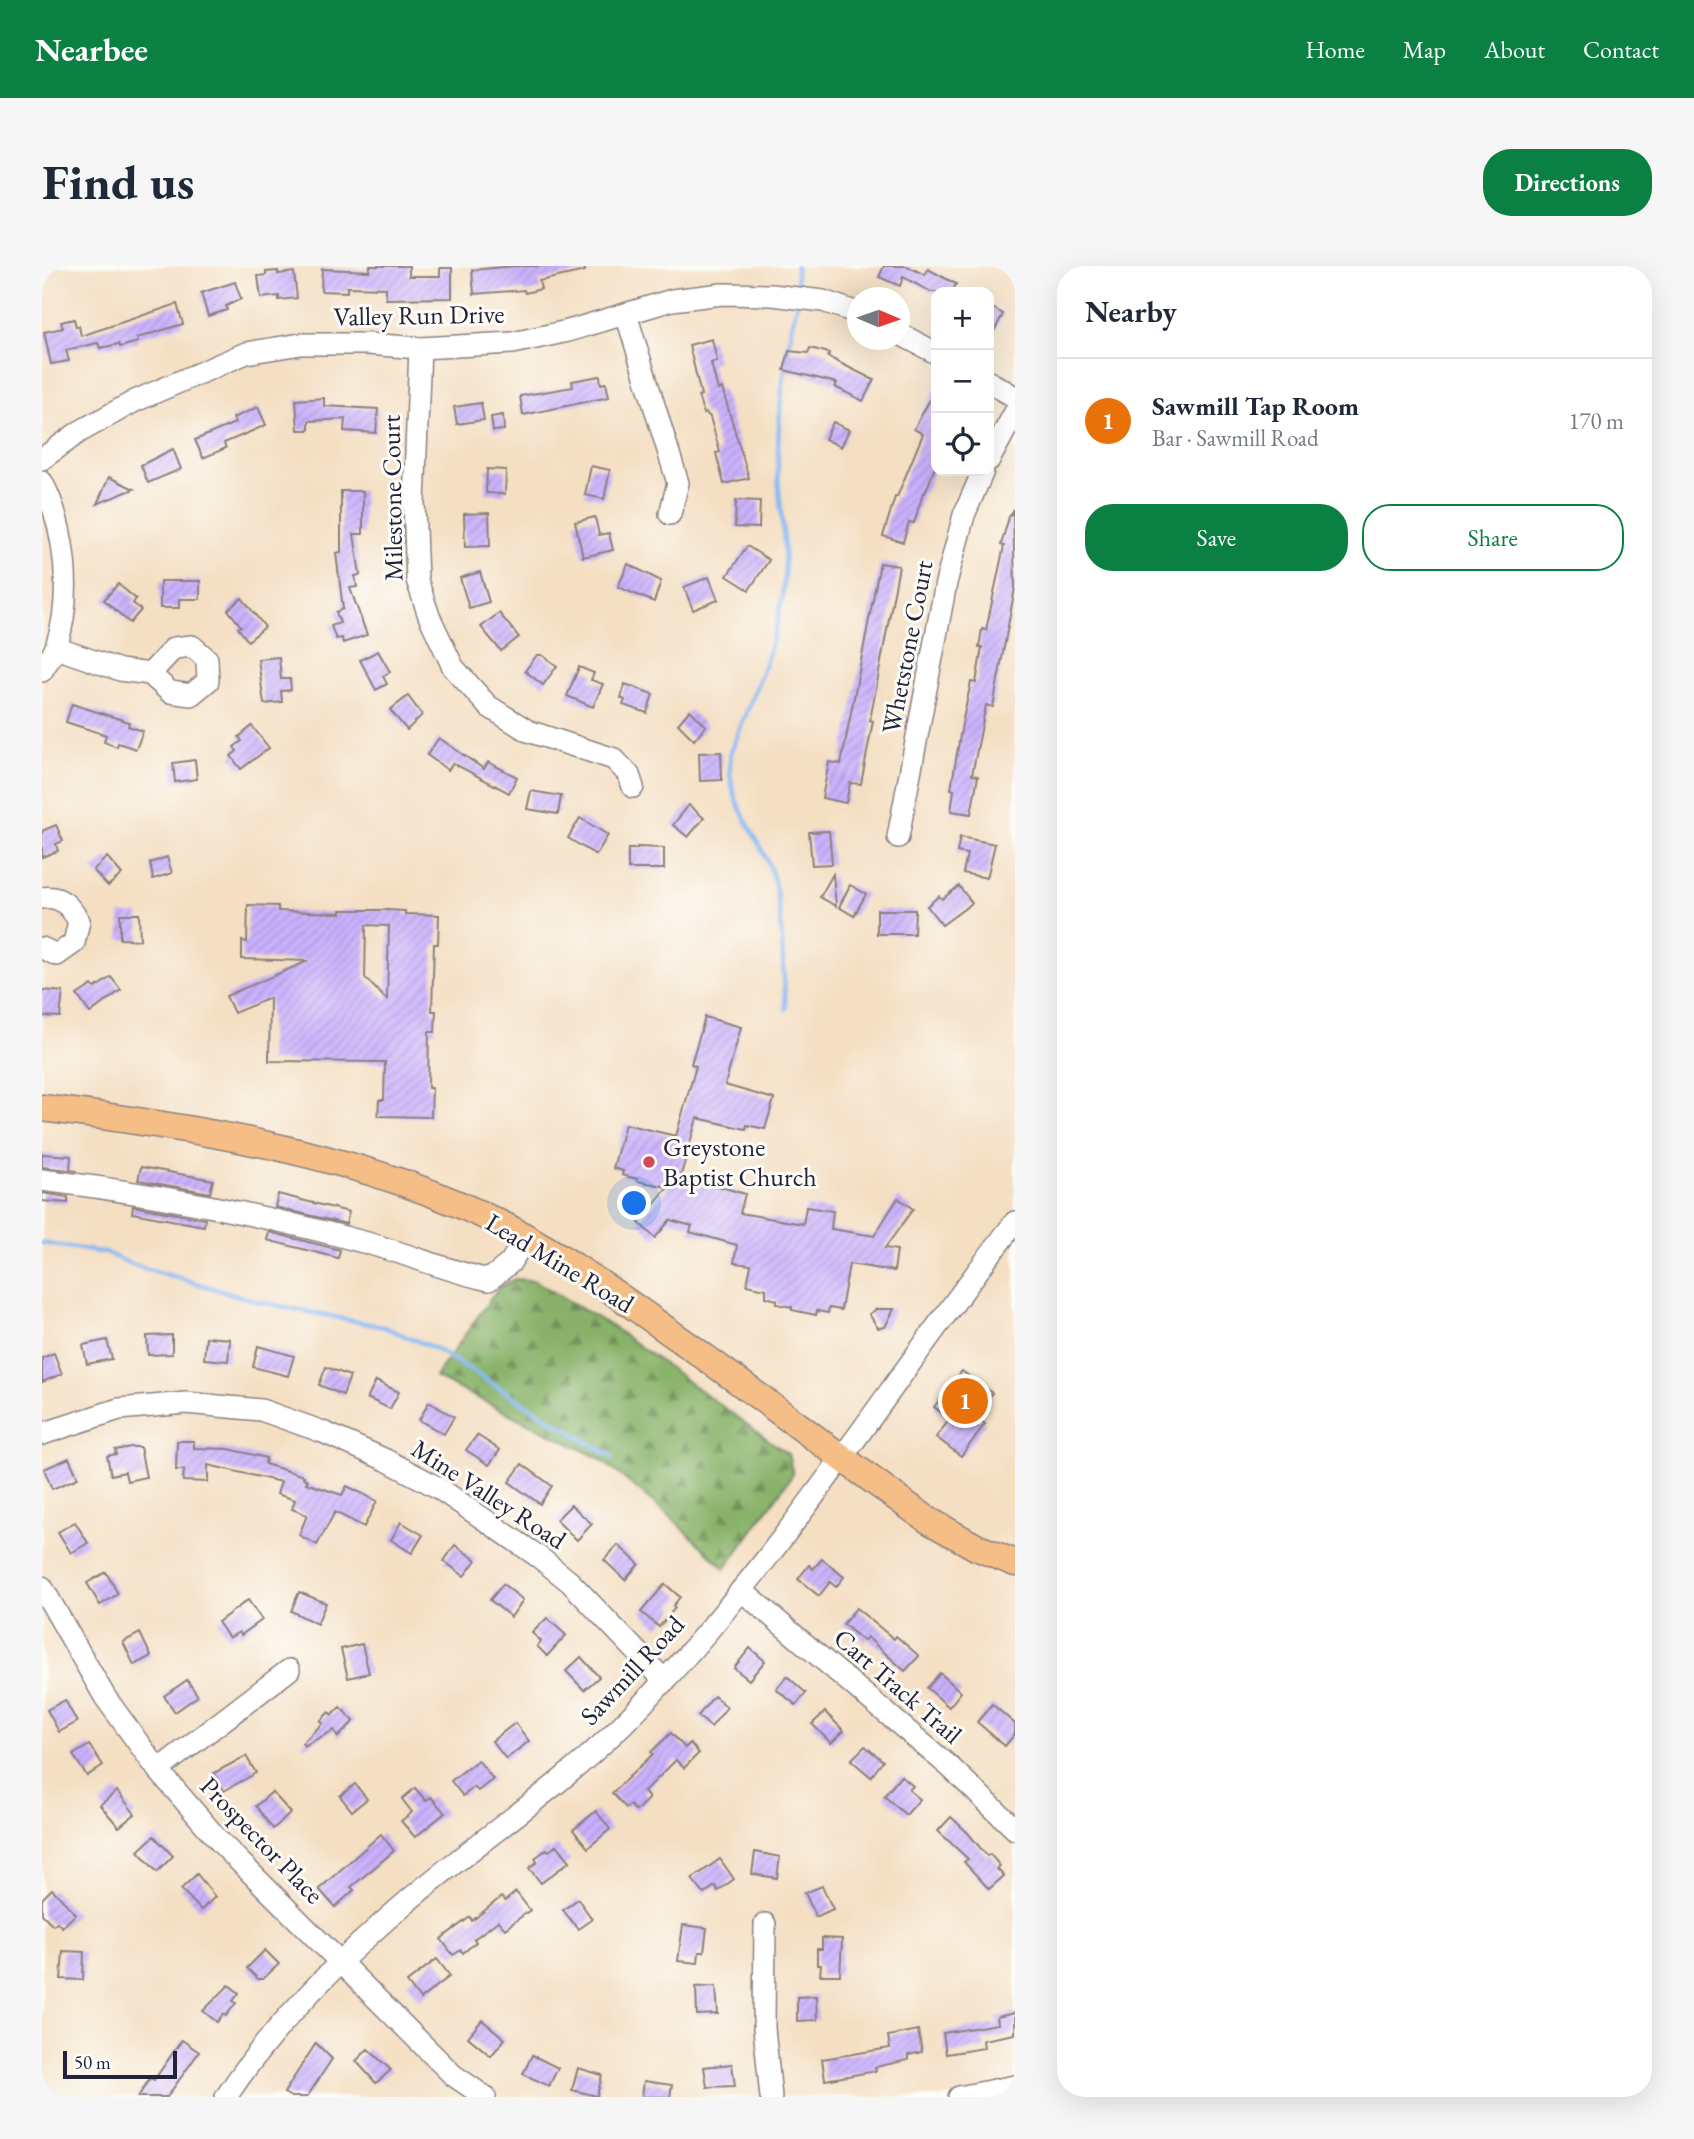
<!DOCTYPE html>
<meta charset="utf-8">
<style>
body{margin:0;font-family:"EB Garamond",serif;background:#f6f6f7;color:#1f2937}
.controls{position:absolute;right:21px;top:21px;display:grid;overflow:hidden;border-radius:14px;box-shadow:0 7px 28px #0002}
.controls button{width:63px;height:63px;display:grid;place-items:center;padding:0;border:0;border-bottom:2px solid #e0e1e3;background:#fff;color:#1f2937;font:35px sans-serif}
.compass{position:absolute;left:805px;top:21px;width:63px;height:63px;border-radius:50%;background:#fff;box-shadow:0 7px 28px #0002;rotate:92deg}
.scale{position:absolute;left:21px;bottom:18px;width:114px;box-sizing:border-box;padding-left:7px;border:4px solid #22223b;border-top:0;font-size:19px;line-height:24px;white-space:nowrap;color:#22223b;-webkit-text-stroke:5px #fdfcf7;paint-order:stroke}
.you{position:absolute;left:593px;top:938px;width:24px;height:24px;margin:-18px;border:5px solid #fff;border-radius:50%;background:#1a73e8;box-shadow:0 0 0 10px #1a73e833}
.badge{display:grid;place-items:center;width:46px;height:46px;border-radius:50%;background:#0b8043;color:#fff;font-size:23px;font-weight:700}
.pin{position:absolute;translate:-50% -50%;border:4px solid #fff;box-shadow:0 2px 7px #0006}
.list{margin:0;padding:0;list-style:none}
h2{display:flex;justify-content:space-between;align-items:center;height:91px;margin:0;padding:0 28px;font-size:30px}
h2 small{font-size:23px;font-weight:400;color:#747a83}
.list li{display:grid;grid-template-columns:46px 1fr auto;gap:21px;align-items:center;box-sizing:border-box;height:126px;padding:0 28px;border-top:2px solid #e0e1e3}
.list b{display:block;font-size:26px;white-space:nowrap}
.list p{margin:0;font-size:23px;white-space:nowrap;color:#747a83}
.list em{font-size:23px;font-style:normal;color:#747a83}
.actions{display:flex;gap:14px;padding:21px 28px}
.actions a{flex:1;padding:16px 0;border:2px solid #0b8043;border-radius:28px;text-align:center;font-size:24px;color:#0b8043}
.actions .main{background:#0b8043;color:#fff}
.icon{flex:none;width:38px;height:38px;fill:none;stroke:currentColor;stroke-width:2;stroke-linecap:round;stroke-linejoin:round}
.map{position:relative;flex:none;width:973px;height:1831px;overflow:hidden;border-radius:28px}
header{display:flex;align-items:center;gap:42px;box-sizing:border-box;height:98px;padding:0 35px;background:#0b8043;color:#fff}
header strong{font-size:33px}
nav{display:flex;gap:38px;margin-inline-start:auto;font-size:24px}
.intro{display:flex;align-items:center;justify-content:space-between;box-sizing:border-box;height:168px;padding:0 42px}
h1{margin:0;font-size:49px}
.button{padding:18px 32px;border-radius:28px;background:#0b8043;color:#fff;font-size:24px;font-weight:700}
main{display:flex;gap:42px;padding:0 42px}
aside{flex:1;background:#fff;border-radius:28px;box-shadow:0 7px 28px #0002}
.map>svg:first-child{display:block}
</style>
<header>
<strong>Nearbee</strong>
<nav><a>Home</a><a>Map</a><a>About</a><a>Contact</a></nav>
</header>
<div class="intro"><h1>Find us</h1><a class="button">Directions</a></div>
<main>
<div class="map">
<svg width="973" height="1831" viewBox="0 0 973 1831">
<defs>
<pattern id="forest-firs" width="22" height="20" patternUnits="userSpaceOnUse" patternTransform="scale(1.75)"><rect width="22" height="20" fill="#88b269"/><path d="M5 1l3.5 6h-7zM16 11l3.5 6h-7z" fill="#6f9058"/></pattern>
<pattern id="building-hatch" width="6" height="6" patternUnits="userSpaceOnUse" patternTransform="scale(1.75)"><rect width="6" height="6" fill="#cab1fc"/><path d="M-1 1l2-2M0 6l6-6M5 7l2-2" fill="none" stroke="#ad98d9"/></pattern>
</defs>
<rect width="100%" height="100%" fill="#fdfcf7"/>
<filter id="ink" filterUnits="userSpaceOnUse"><feTurbulence type="fractalNoise" baseFrequency=".0143" numOctaves="2"/><feDisplacementMap in="SourceGraphic" scale="14" xChannelSelector="R" yChannelSelector="G"/><feConvolveMatrix kernelMatrix="1 2 1 2 8 2 1 2 1" color-interpolation-filters="sRGB"/></filter>
<filter id="wash" filterUnits="userSpaceOnUse"><feTurbulence type="fractalNoise" baseFrequency=".00686" numOctaves="4" result="noise"/><feDisplacementMap in="SourceGraphic" scale="28" xChannelSelector="R" yChannelSelector="G"/><feGaussianBlur stdDeviation="1.57" result="paint"/><feColorMatrix in="noise" values="0 0 0 0 0 0 0 0 0 0 0 0 0 0 0 0 0 1.4 0 .05"/><feComposite in="paint" operator="in"/></filter>
<g filter="url(#wash)">
<rect width="100%" height="100%" fill="#f4dfc3"/>
<polygon fill="url(#forest-firs)" stroke="#556a52" stroke-width="2" points="473,1013 493,1015 572,1062 746,1188 751,1208 683,1303 628,1250 557,1192 393,1111 457,1021"/>
<g fill="none" stroke-linecap="round" stroke-linejoin="round">
<g stroke="#87b8f3" stroke-width="4.5">
<polyline points="754,0 755,26"/>
<path d="M 744,743 C 740,701 742,657 732,615 C 720,567 681,540 689,486 C 710,430 738,373 742,313 C 745,278 737,242 736,207 C 735,149 742,94 755,38"/>
<polyline points="0,977 64,987 89,998 218,1036 342,1061 394,1083 570,1191"/>
</g>
</g>
<g id="blocks">
<g fill="url(#building-hatch)" fill-rule="evenodd">
<polygon points="328,0 367,0 367,10 398,10 398,2 410,2 410,32 344,33 344,22 305,21 305,26 279,25 280,3 327,5"/>
<polygon points="473,0 542,0 543,5 497,15 499,23 483,27 482,24 432,28 430,4"/>
<polygon points="842,0 865,0 883,9 886,3 914,18 910,26 889,26 861,11 858,20 837,11"/>
<polygon points="236,5 236,8 252,6 255,32 237,34 237,30 219,32 216,10 224,9 224,6"/>
<polygon points="193,16 199,33 184,40 185,44 166,50 159,27"/>
<polygon points="135,38 141,58 95,72 96,76 78,81 77,78 58,82 56,77 24,84 27,95 9,98 2,66 21,62 19,56 32,53 34,61 37,60 39,70"/>
<polygon points="947,40 961,48 947,75"/>
<polygon points="670,73 675,95 669,97 676,124 680,122 707,212 682,218 674,187 678,186 668,151 664,147 662,148 656,130 659,129 647,79"/>
<polygon points="768,82 787,87 786,91 832,114 821,135 793,121 795,117 742,104 747,85 766,87"/>
<polygon points="558,110 559,118 564,117 567,131 481,149 478,130 531,121 530,115"/>
<polygon points="894,122 894,199 883,227 881,227 872,257 867,256 861,276 841,270 853,231 855,231 881,168 872,163"/>
<polygon points="282,132 282,140 336,143 334,167 302,165 303,153 267,155 267,164 256,164 254,134"/>
<polygon points="439,137 442,154 415,158 412,141"/>
<polygon points="216,141 224,159 182,177 184,182 161,192 153,174 193,157 191,152"/>
<polygon points="461,149 462,164 451,165 449,151"/>
<polygon points="791,156 807,164 799,181 783,173"/>
<polygon points="131,183 139,203 106,217 99,199"/>
<polygon points="549,200 568,204 562,233 543,229"/>
<polygon points="445,203 464,204 463,228 444,227"/>
<polygon points="67,211 92,223 55,238"/>
<polygon points="299,225 321,225 321,268 312,268 318,309 313,310 315,321 308,322 325,369 301,377 300,372 294,373 289,360 298,357 294,346 301,343 294,287 299,286"/>
<polygon points="694,234 718,235 717,262 693,261"/>
<polygon points="971,245 973,322 951,441 944,439 930,509 936,510 929,548 909,545 912,524 909,523 920,458 929,416 934,417 940,381 937,381 940,363 944,364 962,280 959,279 967,251"/>
<polygon points="447,247 448,280 423,281 422,248"/>
<polygon points="553,251 557,269 567,267 571,284 541,291 533,256"/>
<polygon points="705,280 727,294 707,324 685,310"/>
<polygon points="838,297 857,300 828,454 831,455 819,518 808,517 804,537 780,532 787,496 799,498"/>
<polygon points="586,298 619,315 612,336 576,321"/>
<polygon points="438,306 447,336 427,342 418,312"/>
<polygon points="667,311 676,334 651,344 642,321"/>
<polygon points="118,315 158,315 158,333 137,333 137,342 118,342"/>
<polygon points="76,318 94,333 91,337 99,344 88,357 62,334"/>
<polygon points="200,332 223,361 206,375 196,362 199,360 186,344"/>
<polygon points="457,347 477,371 459,385 439,361"/>
<polygon points="336,385 348,406 341,410 345,418 334,424 318,394"/>
<polygon points="495,389 500,389 515,400 501,419 483,405"/>
<polygon points="237,391 239,413 248,413 249,424 239,425 240,436 222,438 216,393"/>
<polygon points="537,401 552,407 549,414 561,418 551,441 525,430"/>
<polygon points="583,418 611,428 605,447 581,439 583,434 579,432"/>
<polygon points="366,430 380,449 365,464 348,444"/>
<polygon points="30,438 87,456 86,460 101,465 94,483 76,477 75,481 62,476 64,469 24,456"/>
<polygon points="648,444 664,460 652,474 636,458"/>
<polygon points="210,460 227,482 199,503 189,490 195,485 192,481 200,475 197,471"/>
<polygon points="397,472 442,503 446,496 475,511 467,527 411,497 406,504 385,489"/>
<polygon points="679,486 680,514 658,515 657,487"/>
<polygon points="153,494 155,513 133,516 131,497"/>
<polygon points="489,525 519,530 516,548 485,543"/>
<polygon points="647,539 662,552 646,571 631,559"/>
<polygon points="538,552 566,569 554,589 526,572"/>
<polygon points="14,559 21,575 14,578 16,585 0,591 0,565"/>
<polygon points="787,565 790,598 770,599 767,566"/>
<polygon points="918,571 953,578 945,612 921,607 925,588 915,586"/>
<polygon points="595,581 622,582 622,603 586,603 586,583 595,583"/>
<polygon points="65,591 80,608 66,620 51,604"/>
<polygon points="125,591 130,607 111,613 108,597"/>
<polygon points="791,608 794,640 778,631"/>
<polygon points="808,619 824,628 812,650 797,641"/>
<polygon points="917,620 930,637 900,659 885,640 897,630 900,633"/>
<path d="M 206,639 L 236,640 L 236,645 L 299,647 L 299,644 L 344,644 L 363,645 L 363,648 L 397,649 L 396,678 L 392,678 L 390,745 L 394,745 L 393,766 L 387,766 L 386,822 L 390,822 L 389,851 L 336,850 L 337,834 L 342,834 L 343,796 L 227,795 L 228,732 L 192,747 L 184,730 L 266,695 L 200,693 L 200,675 L 205,676 ZM 324,659 L 347,660 L 345,734 L 323,712 Z"/>
<polygon points="835,644 873,644 872,668 835,668"/>
<polygon points="78,648 97,648 98,674 78,673"/>
<polygon points="69,711 79,724 48,747 35,729 50,719 53,722"/>
<polygon points="0,724 21,726 18,751 0,750"/>
<polygon points="663,751 699,761 683,819 732,833 723,863 705,859 704,863 655,852 639,909 703,928 698,947 761,958 764,941 791,945 789,963 832,970 856,932 871,943 843,982 855,984 852,1005 807,998 799,1044 787,1042 786,1047 775,1045 774,1049 750,1044 750,1041 735,1038 735,1034 724,1031 724,1023 705,1019 709,999 692,997 695,979 648,966 650,960 628,954 613,972 597,957 626,921 595,915 595,913 580,909 581,905 571,902 583,858 634,870 654,800 649,798"/>
<polygon points="0,888 29,890 28,904 35,905 0,901"/>
<polygon points="99,901 171,914 168,927 96,914"/>
<polygon points="0,927 26,931 26,937 0,935"/>
<polygon points="236,928 307,946 304,958 233,941"/>
<polygon points="91,940 163,953 162,960 90,947"/>
<polygon points="227,966 298,984 296,992 225,974"/>
<polygon points="835,1043 852,1043 843,1061 836,1062 827,1048"/>
<polygon points="130,1069 130,1088 106,1089 105,1070"/>
<polygon points="164,1071 188,1073 186,1095 162,1093"/>
<polygon points="65,1074 70,1093 45,1098 41,1079"/>
<polygon points="216,1080 252,1090 246,1110 211,1101"/>
<polygon points="12,1087 20,1108 0,1116 0,1092"/>
<polygon points="284,1101 308,1110 301,1129 277,1119"/>
<polygon points="920,1105 950,1127 932,1150 943,1158 919,1190 894,1171 908,1153 892,1141"/>
<polygon points="334,1115 357,1126 348,1143 325,1132"/>
<polygon points="387,1136 412,1151 402,1168 377,1154"/>
<polygon points="435,1169 458,1184 447,1199 424,1184"/>
<polygon points="135,1175 152,1175 152,1182 187,1183 224,1192 223,1198 262,1210 261,1212 266,1214 264,1217 300,1229 305,1220 335,1235 322,1261 293,1246 275,1279 257,1269 265,1249 250,1243 253,1234 235,1228 239,1216 166,1199 166,1216 141,1215 142,1204 134,1204"/>
<polygon points="89,1181 98,1181 104,1211 85,1215 83,1206 69,1209 65,1190 74,1188 73,1184"/>
<polygon points="27,1192 36,1212 10,1223 2,1203"/>
<polygon points="480,1198 510,1220 498,1238 467,1216"/>
<polygon points="529,1239 550,1258 535,1274 514,1254"/>
<polygon points="33,1256 46,1277 29,1287 16,1266"/>
<polygon points="359,1256 381,1269 370,1287 349,1274"/>
<polygon points="413,1279 434,1294 422,1310 402,1295"/>
<polygon points="576,1279 597,1298 583,1314 562,1294"/>
<polygon points="780,1293 802,1311 794,1321 788,1316 777,1330 756,1313 767,1299 771,1303"/>
<polygon points="64,1306 76,1328 58,1339 45,1317"/>
<polygon points="461,1318 481,1334 469,1351 448,1334"/>
<polygon points="623,1318 638,1331 631,1340 633,1342 617,1361 599,1346"/>
<polygon points="257,1326 284,1337 275,1358 249,1345"/>
<polygon points="206,1334 220,1354 199,1369 197,1366 187,1372 176,1356"/>
<polygon points="814,1342 852,1373 854,1370 877,1390 863,1405 825,1371 822,1375 801,1358"/>
<polygon points="505,1352 524,1369 505,1390 495,1380 499,1375 490,1367"/>
<polygon points="98,1367 109,1390 92,1399 81,1376"/>
<polygon points="320,1378 327,1407 306,1412 299,1383"/>
<polygon points="708,1382 723,1395 707,1414 692,1402"/>
<polygon points="539,1391 557,1411 542,1424 524,1405"/>
<polygon points="898,1407 919,1426 907,1441 885,1422"/>
<polygon points="745,1410 764,1427 754,1439 734,1423"/>
<polygon points="145,1414 156,1430 133,1446 122,1430"/>
<polygon points="672,1430 685,1441 669,1461 656,1450"/>
<polygon points="23,1434 35,1456 17,1466 5,1444"/>
<polygon points="950,1438 973,1458 973,1468 963,1480 935,1456"/>
<polygon points="298,1441 312,1455 296,1471 292,1464 262,1480 260,1477 281,1457 278,1455 287,1446 290,1449"/>
<polygon points="783,1446 802,1465 789,1477 770,1458"/>
<polygon points="473,1457 487,1475 464,1493 450,1475"/>
<polygon points="629,1467 643,1482 648,1477 657,1487 642,1502 634,1494 602,1526 607,1532 594,1545 588,1539 584,1542 570,1527 611,1488 609,1486"/>
<polygon points="47,1479 61,1499 45,1510 31,1489"/>
<polygon points="823,1480 841,1495 829,1511 809,1494"/>
<polygon points="204,1490 214,1507 182,1525 172,1507"/>
<polygon points="436,1494 451,1513 436,1525 432,1521 421,1530 409,1515"/>
<polygon points="859,1510 871,1520 867,1524 878,1533 864,1549 842,1530"/>
<polygon points="313,1518 325,1533 310,1545 298,1530"/>
<polygon points="373,1522 384,1535 389,1531 403,1547 373,1571 359,1555 370,1546 360,1533"/>
<polygon points="75,1525 93,1548 77,1561 58,1539"/>
<polygon points="230,1526 249,1547 231,1563 214,1540"/>
<polygon points="554,1545 568,1563 546,1582 531,1564"/>
<polygon points="909,1551 926,1567 945,1590 948,1588 958,1600 955,1603 962,1610 947,1623 922,1596 926,1593 896,1565"/>
<polygon points="339,1568 352,1585 309,1621 312,1624 293,1641 277,1623"/>
<polygon points="112,1570 131,1590 115,1606 96,1585"/>
<polygon points="515,1579 528,1595 499,1617 487,1602 495,1596 493,1592 505,1583 507,1585"/>
<polygon points="713,1586 738,1591 735,1612 710,1608"/>
<polygon points="678,1593 692,1613 676,1625 673,1620 662,1628 650,1613"/>
<polygon points="155,1608 173,1631 159,1644 139,1623"/>
<polygon points="780,1620 791,1643 774,1651 763,1627"/>
<polygon points="10,1623 34,1648 20,1661 15,1656 11,1659 0,1648 0,1633"/>
<polygon points="474,1626 488,1644 463,1663 456,1655 432,1673 434,1676 421,1687 419,1684 411,1689 399,1673 428,1651 430,1655 459,1631 463,1635"/>
<polygon points="536,1633 550,1653 536,1663 521,1644"/>
<polygon points="641,1659 665,1662 662,1686 657,1686 656,1697 636,1695"/>
<polygon points="780,1672 800,1673 798,1709 778,1709 779,1699 775,1699 775,1683 780,1683"/>
<polygon points="223,1684 237,1698 221,1713 216,1713 205,1702"/>
<polygon points="21,1685 42,1686 41,1714 19,1713"/>
<polygon points="395,1693 408,1710 378,1733 365,1716"/>
<polygon points="187,1719 197,1727 191,1735 194,1737 184,1750 181,1748 175,1756 161,1745"/>
<polygon points="674,1720 676,1748 655,1749 654,1721"/>
<polygon points="774,1730 775,1754 755,1755 755,1731"/>
<polygon points="973,1747 973,1768 941,1774 942,1782 904,1788 901,1767 956,1758 955,1751"/>
<polygon points="440,1754 463,1773 449,1790 426,1771"/>
<polygon points="876,1764 880,1786 866,1789 866,1794 833,1801 834,1805 783,1814 780,1793 848,1782 846,1770"/>
<polygon points="140,1774 157,1786 125,1831 96,1831 108,1812 112,1814"/>
<polygon points="274,1777 290,1793 265,1831 249,1831 242,1827"/>
<polygon points="326,1783 349,1804 334,1817 314,1795"/>
<polygon points="490,1789 516,1802 507,1820 481,1808"/>
<polygon points="690,1798 693,1820 665,1821 662,1801"/>
<polygon points="536,1802 560,1809 555,1830 530,1824"/>
<polygon points="602,1815 630,1819 628,1831 600,1831"/>
</g>
</g>
</g>
<g filter="url(#ink)">
<use href="#blocks" fill-opacity="0" stroke="#8b807f" stroke-width="2"/>
<g fill="none" stroke-linecap="round" stroke-linejoin="round">
<g stroke="#8b807f" stroke-width="24">
<g id="minor">
<polyline points="584,48 636,217 628,248"/>
<polyline points="858,68 894,87"/>
<polyline points="378,82 372,237 375,314 387,350 411,401 446,440 486,465 572,493 587,509 591,521"/>
<polyline points="947,116 973,131"/>
<polyline points="0,193 37,166 93,135 204,87 259,78 325,78 378,82 471,77 526,65 630,34 680,28 730,29 781,35 816,47"/>
<polyline points="947,194 973,146"/>
<path d="M 0,216 C 24,261 31,332 14,381 C 11,389 4,397 0,405"/>
<polyline points="14,382 78,404 108,408 128,426 149,429 166,415 165,393 150,380 132,382 108,408"/>
<polyline points="856,571 904,317 922,249 941,205"/>
<path d="M 0,632 C 20,629 28,641 37,655 L 32,677 L 15,689 L 0,682"/>
<path d="M 0,914 C 109,927 219,948 325,977 C 366,988 405,1005 447,1014 L 468,997 L 484,972"/>
<polyline points="0,1168 77,1143 144,1137 219,1144 281,1166 344,1194 395,1221 497,1291 528,1316 623,1415"/>
<polyline points="0,1321 63,1431 116,1504 179,1577 411,1809 443,1831"/>
<polyline points="699,1324 908,1501 973,1563"/>
<polyline points="116,1504 247,1404"/>
<polyline points="723,1658 722,1762 729,1831"/>
<path d="M 184,1831 C 231,1759 296,1695 361,1639 C 433,1577 514,1525 581,1458 C 731,1307 843,1123 973,956"/>
<polyline points="917,1831 973,1820"/>
</g>
</g>
<g stroke="#8b807f" stroke-width="29">
<path id="major" d="M 0,842 C 153,861 326,889 465,961 C 523,991 576,1029 629,1067 C 716,1128 799,1193 886,1254 L 934,1281 L 973,1297"/>
</g>
<use href="#minor" stroke="#fff" stroke-width="21"/>
<use href="#major" stroke="#f6be87" stroke-width="26"/>
</g>
</g>
<circle fill="#d1495b" stroke="#fdfcf7" stroke-width="2.5" cx="607" cy="896" r="7"/>
<g text-anchor="middle" dominant-baseline="central" stroke-width="6" stroke-linejoin="round" paint-order="stroke">
<g font-size="26" fill="#22223b" stroke="#fdfcf7">
<text transform="translate(377 49) rotate(-1)">Valley Run Drive</text>
<text transform="translate(350 232) rotate(-91)">Milestone Court</text>
<text transform="translate(865 381) rotate(-79)">Whetstone Court</text>
<text transform="translate(518 997) rotate(31)">Lead Mine Road</text>
<text transform="translate(447 1228) rotate(33)">Mine Valley Road</text>
<text transform="translate(590 1404) rotate(-47)">Sawmill Road</text>
<text transform="translate(856 1420) rotate(41)">Cart Track Trail</text>
<text transform="translate(220 1574) rotate(46)">Prospector Place</text>
</g>
<g font-size="26" fill="#22223b" stroke="#fdfcf7" text-anchor="start">
<text x="621" y="881">Greystone<tspan x="621" dy="30">Baptist Church</tspan></text>
</g>
</g>
</svg>
<div class="controls">
<button>+</button>
<button>−</button>
<button><svg class="icon" aria-label="locate" viewBox="0 0 24 24"><circle cx="12" cy="12" r="6"/><path d="M12 2v4M12 18v4M2 12h4M18 12h4"/></svg></button>
</div>
<svg class="compass" viewBox="-18 -18 36 36"><path d="M0-13l5 13h-10z" fill="#e53935"/><path d="M0 13l5-13h-10z" fill="#747a83"/></svg>
<div class="scale">50 m</div>
<div class="you"></div>
<div class="pin badge" style="left:923px;top:1135px;background:#e8710a">1</div>
</div>
<aside>
<h2>Nearby<small></small></h2>
<ul class="list">
<li><span class="badge" style="background:#e8710a">1</span><div><b>Sawmill Tap Room</b><p>Bar · Sawmill Road</p></div><em>170 m</em></li>
</ul>
<div class="actions"><a class="main">Save</a><a>Share</a></div>
</aside>
</main>
